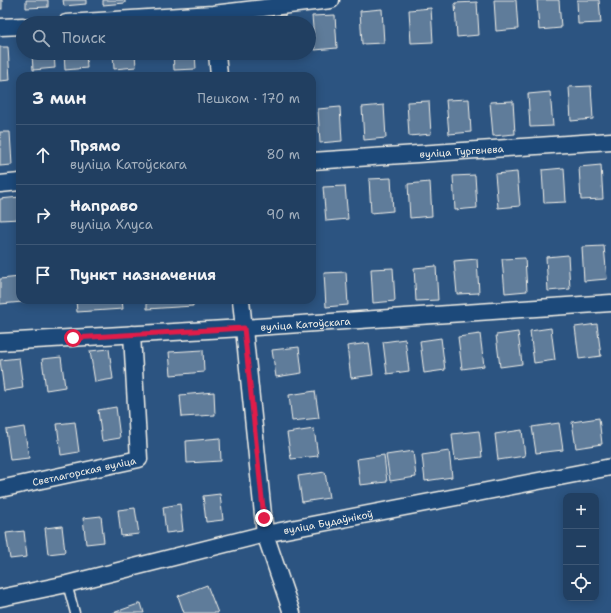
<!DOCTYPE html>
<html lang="ru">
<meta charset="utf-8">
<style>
body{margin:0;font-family:"Shantell Sans",sans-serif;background:#2d4a6a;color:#f1f3f6}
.controls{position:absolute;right:12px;bottom:12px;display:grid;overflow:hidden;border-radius:8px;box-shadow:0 2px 10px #0003}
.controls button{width:36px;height:36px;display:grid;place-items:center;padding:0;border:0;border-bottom:1px solid #3e5876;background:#213f61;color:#f1f3f6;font:20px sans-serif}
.stop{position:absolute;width:12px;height:12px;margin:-9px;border:3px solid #e11d48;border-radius:50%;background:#fff}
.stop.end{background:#e11d48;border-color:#fff;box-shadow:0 1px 4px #0008}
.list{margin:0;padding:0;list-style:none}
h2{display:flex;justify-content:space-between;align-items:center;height:52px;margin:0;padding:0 16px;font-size:17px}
h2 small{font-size:13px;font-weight:400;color:#a2afbd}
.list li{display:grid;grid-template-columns:26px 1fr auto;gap:12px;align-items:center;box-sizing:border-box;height:60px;padding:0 16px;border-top:1px solid #3e5876}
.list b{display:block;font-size:15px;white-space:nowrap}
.list p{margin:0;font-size:13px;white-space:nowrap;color:#a2afbd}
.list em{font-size:13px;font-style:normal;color:#a2afbd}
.icon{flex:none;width:22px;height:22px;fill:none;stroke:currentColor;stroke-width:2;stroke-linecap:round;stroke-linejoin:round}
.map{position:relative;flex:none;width:611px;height:613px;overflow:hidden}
.search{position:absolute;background:#213f61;box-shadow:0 2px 10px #0003;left:16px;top:16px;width:300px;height:44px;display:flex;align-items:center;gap:10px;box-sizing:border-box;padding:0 14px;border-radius:22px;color:#a2afbd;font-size:15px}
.panel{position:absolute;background:#213f61;box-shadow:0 2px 10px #0003;left:16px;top:72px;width:300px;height:232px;border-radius:12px}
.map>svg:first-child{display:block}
</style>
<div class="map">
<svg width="611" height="613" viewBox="0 0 611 613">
<rect width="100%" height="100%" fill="#2c5481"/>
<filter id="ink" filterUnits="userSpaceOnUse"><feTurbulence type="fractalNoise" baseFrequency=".025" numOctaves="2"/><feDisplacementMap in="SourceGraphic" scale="8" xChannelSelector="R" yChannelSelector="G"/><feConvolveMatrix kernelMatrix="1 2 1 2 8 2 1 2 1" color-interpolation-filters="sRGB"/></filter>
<g filter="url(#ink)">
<g fill="#5e7b9a" stroke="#f4f1e8">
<rect x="0" y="0" width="2" height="9"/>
<polygon points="26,0 48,0 48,7 26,8"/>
<polygon points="63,0 86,0 86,4 64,6"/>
<polygon points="103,0 125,0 125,3 103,5"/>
<polygon points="494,0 516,0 518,29 496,31"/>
<polygon points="537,0 559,0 561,28 539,30"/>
<polygon points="577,0 599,0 601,23 578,24"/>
<polygon points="477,2 479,35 457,37 455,3"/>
<polygon points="431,8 433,42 411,43 409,10"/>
<polygon points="382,9 384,43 362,44 360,11"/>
<polygon points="285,15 285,23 263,23 263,16"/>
<polygon points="335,15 337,48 315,50 312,16"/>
<polygon points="0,47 8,47 10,80 0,81"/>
<polygon points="32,53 54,53 55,68 33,70"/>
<polygon points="64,53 86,53 87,68 65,70"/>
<polygon points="113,53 135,53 136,67 114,69"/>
<polygon points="173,53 195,53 196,69 174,70"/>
<polygon points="233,53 256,53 256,57 234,58"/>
<polygon points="591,86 593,119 571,121 569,87"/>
<polygon points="550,92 553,126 530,127 528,94"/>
<polygon points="469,99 471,132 449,134 446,100"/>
<polygon points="429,101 431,134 409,136 407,102"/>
<polygon points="513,101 515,134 493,136 490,102"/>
<polygon points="384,105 386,138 364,140 362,107"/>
<polygon points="340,107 342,141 320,143 318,109"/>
<polygon points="0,132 10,132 12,165 0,166"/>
<polygon points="601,165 603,199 581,200 579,167"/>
<polygon points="564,168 566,202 544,203 542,170"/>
<polygon points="517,172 520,206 498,208 495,174"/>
<polygon points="475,175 477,208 455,210 453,176"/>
<polygon points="391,178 393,211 371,213 369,179"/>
<polygon points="430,182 432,216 410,218 408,184"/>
<polygon points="345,186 348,219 326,221 323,187"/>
<polygon points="20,197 20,219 0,220 0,199"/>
<polygon points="604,246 607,279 584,281 582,247"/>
<polygon points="568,255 570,289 548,291 546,257"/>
<polygon points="525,258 527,291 505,293 502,259"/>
<polygon points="477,259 479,293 457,294 454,261"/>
<polygon points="436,266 438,300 416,301 414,268"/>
<polygon points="393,268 395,301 373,303 371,269"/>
<polygon points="346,272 348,305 326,307 324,273"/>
<polygon points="20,277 20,300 46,300 0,304 0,279"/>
<polygon points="76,300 122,300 123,309 77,312"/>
<polygon points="147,300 193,300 193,306 147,309"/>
<polygon points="597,324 601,356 579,359 575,327"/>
<polygon points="551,328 555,360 534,363 530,331"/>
<polygon points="518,332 522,364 500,367 496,335"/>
<polygon points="480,334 484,366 462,369 458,337"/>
<polygon points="441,338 445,370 424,373 420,341"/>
<polygon points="405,339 409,371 387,374 383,342"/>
<polygon points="369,343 373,375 351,378 347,346"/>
<polygon points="299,347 302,373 276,377 272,350"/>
<polygon points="109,349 113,379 95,382 90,351"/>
<polygon points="203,350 204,372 171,375 169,352"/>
<polygon points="61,357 65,387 46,390 42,359"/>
<polygon points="19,358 23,388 4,391 0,360"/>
<polygon points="315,391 319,418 292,421 289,395"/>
<polygon points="214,392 215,415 182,417 180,395"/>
<polygon points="116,407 120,438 102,441 98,410"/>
<polygon points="599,418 602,444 576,448 572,422"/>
<polygon points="75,422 79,452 61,455 57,424"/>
<polygon points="559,423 563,450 536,453 532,427"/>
<polygon points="24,427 29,458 10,460 6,430"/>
<polygon points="314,429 318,456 291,459 287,433"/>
<polygon points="522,430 525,456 498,460 495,434"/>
<polygon points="479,431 482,457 455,460 452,434"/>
<polygon points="220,438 221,461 187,463 186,441"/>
<polygon points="413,451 416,477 390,481 386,455"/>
<polygon points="449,451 452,477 425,481 422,455"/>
<polygon points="384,455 387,482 360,485 357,459"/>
<polygon points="325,472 329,498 302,502 298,476"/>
<polygon points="220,494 223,520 206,522 203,496"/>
<polygon points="180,504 183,531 166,533 163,507"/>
<polygon points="135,508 139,534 121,536 118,510"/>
<polygon points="101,516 104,542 86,544 83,518"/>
<polygon points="62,526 65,552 48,554 45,528"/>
<polygon points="24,531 27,557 10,559 6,533"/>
<polygon points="207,585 218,613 184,613 178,596"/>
<polygon points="141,603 144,613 113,613"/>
</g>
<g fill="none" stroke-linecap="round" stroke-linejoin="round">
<g stroke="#f4f1e8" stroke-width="11">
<polyline id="service" points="67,584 75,613"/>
</g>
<g stroke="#f4f1e8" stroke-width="19">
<g id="minor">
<polyline points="66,23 213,14 331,0"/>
<polyline points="0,27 23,26"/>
<polyline points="217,53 219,76"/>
<path id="s1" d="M 312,161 L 611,141"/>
<polyline points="0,184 20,182"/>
<polyline points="241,300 265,534 292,613"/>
<path id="s2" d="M 0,342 L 243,328 L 611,303"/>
<path id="s3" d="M 0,489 L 139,459 L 132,334"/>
<path id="s4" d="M 0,598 L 67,584 L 265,534 L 611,467"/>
</g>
</g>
<use href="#service" stroke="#1f4a7a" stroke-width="8"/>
<use href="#minor" stroke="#1f4a7a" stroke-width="16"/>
</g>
</g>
<g fill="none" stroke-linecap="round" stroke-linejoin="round" filter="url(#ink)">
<polyline stroke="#e11d48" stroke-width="5" points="73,338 244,328 264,518"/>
</g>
<g text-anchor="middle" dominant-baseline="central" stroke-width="3" stroke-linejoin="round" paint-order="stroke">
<g font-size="10" fill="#f4f1e8" stroke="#1f4a7a">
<text stroke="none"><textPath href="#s1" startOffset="150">вуліца Тургенева</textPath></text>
<text stroke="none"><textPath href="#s2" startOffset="306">вуліца Катоўскага</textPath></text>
<text stroke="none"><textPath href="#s3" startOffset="86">Светлагорская вуліца</textPath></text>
<text stroke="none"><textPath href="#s4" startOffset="337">вуліца Будаўнікоў</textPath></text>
</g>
</g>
</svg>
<div class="controls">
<button>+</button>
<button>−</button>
<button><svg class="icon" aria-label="locate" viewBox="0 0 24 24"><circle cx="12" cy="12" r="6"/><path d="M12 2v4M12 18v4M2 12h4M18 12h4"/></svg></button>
</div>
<div class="stop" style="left:73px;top:338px"></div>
<div class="stop end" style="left:264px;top:518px"></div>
<div class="search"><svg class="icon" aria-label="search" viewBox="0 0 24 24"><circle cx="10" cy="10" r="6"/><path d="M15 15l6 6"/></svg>Поиск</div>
<section class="panel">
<h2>3 мин<small>Пешком · 170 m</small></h2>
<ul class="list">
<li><svg class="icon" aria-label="ahead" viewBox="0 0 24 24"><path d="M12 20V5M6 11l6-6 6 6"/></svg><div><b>Прямо</b><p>вуліца Катоўскага</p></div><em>80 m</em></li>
<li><svg class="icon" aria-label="right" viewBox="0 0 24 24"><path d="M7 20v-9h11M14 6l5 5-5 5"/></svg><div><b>Направо</b><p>вуліца Хлуса</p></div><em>90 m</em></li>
<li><svg class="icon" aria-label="arrive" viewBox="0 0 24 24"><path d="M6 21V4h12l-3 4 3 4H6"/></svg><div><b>Пункт назначения</b></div></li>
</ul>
</section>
</div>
